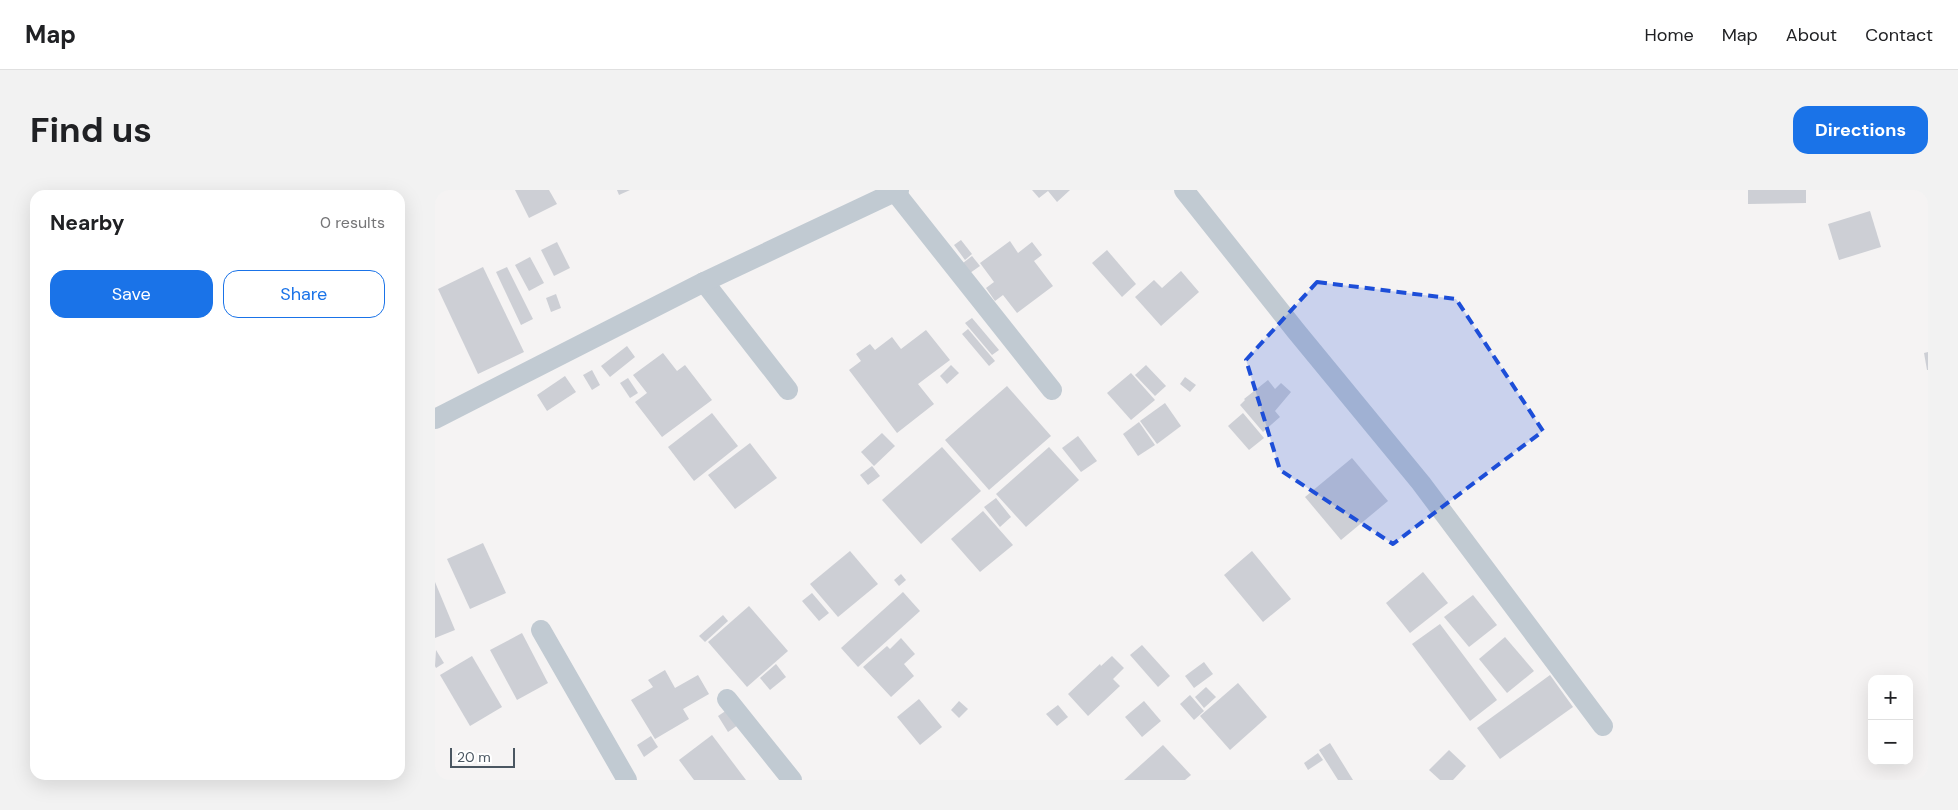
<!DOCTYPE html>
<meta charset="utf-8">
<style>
body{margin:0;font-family:"DM Sans",sans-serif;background:#f2f2f2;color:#202124}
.controls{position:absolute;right:15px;bottom:15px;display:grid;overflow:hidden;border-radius:10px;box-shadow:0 5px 20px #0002}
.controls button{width:45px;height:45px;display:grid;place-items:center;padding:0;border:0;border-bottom:1px solid #e0e0e0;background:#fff;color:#202124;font:25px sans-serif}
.scale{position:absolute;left:15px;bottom:12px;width:65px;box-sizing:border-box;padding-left:5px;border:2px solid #4a5661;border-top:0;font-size:14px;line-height:18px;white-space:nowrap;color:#4a5661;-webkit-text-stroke:4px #fff;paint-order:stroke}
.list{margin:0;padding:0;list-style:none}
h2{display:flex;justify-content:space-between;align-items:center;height:65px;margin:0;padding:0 20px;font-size:21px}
h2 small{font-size:16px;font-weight:400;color:#757577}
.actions{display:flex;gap:10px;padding:15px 20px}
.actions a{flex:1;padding:11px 0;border:1px solid #1a73e8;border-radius:15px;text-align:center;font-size:18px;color:#1a73e8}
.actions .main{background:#1a73e8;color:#fff}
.map{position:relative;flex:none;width:1493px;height:590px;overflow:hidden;border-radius:15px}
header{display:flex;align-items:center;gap:30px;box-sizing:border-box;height:70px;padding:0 25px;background:#fff;border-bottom:1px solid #e0e0e0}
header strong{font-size:24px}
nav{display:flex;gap:28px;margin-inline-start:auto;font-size:18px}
.intro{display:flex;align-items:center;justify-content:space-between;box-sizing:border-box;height:120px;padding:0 30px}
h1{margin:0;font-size:35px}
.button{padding:12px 22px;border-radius:15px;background:#1a73e8;color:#fff;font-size:18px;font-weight:700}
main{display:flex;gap:30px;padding:0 30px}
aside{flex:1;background:#fff;border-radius:15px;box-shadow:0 5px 20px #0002}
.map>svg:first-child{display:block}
</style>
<header>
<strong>Map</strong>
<nav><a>Home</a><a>Map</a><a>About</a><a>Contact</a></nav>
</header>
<div class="intro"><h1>Find us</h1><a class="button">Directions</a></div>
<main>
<aside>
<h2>Nearby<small>0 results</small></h2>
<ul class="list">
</ul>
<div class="actions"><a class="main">Save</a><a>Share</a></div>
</aside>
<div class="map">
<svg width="1493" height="590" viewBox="0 0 1493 590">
<rect width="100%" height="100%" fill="#f5f3f3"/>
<g fill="#cdcfd5">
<polygon points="80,0 114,0 122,14 94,28"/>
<polygon points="182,0 195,0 184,5"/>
<polygon points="597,0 635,0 622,12 613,1 604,8"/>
<polygon points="1313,0 1371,0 1371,13 1313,14"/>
<polygon points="1435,21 1446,57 1404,70 1393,34"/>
<polygon points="526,50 537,64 530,70 519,55"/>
<polygon points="575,51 583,63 597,52 607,65 599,71 618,96 582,123 568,105 560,111 551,98 559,92 545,73"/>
<polygon points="122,52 135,78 119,86 106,60"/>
<polygon points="672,60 701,94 687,107 657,73"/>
<polygon points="537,66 545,76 535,83 528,73"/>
<polygon points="95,67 109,93 94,101 80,75"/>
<polygon points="48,77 89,162 43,184 3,99"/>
<polygon points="72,77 98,129 86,135 61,82"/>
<polygon points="746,81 764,102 726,136 700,107 719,90 727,98"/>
<polygon points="121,104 126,118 116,122 111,108"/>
<polygon points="537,128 564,160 557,165 530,133"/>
<polygon points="533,139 560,171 554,176 527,144"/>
<polygon points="491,140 515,170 483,194 499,214 462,243 414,180 426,171 421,164 435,154 440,160 457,147 466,159"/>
<polygon points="192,156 200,167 175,187 166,176"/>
<polygon points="1493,162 1493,180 1492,180 1489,163"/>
<polygon points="228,163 242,181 250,175 277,210 227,247 200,212 212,203 198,185"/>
<polygon points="516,175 524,183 512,194 505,186"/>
<polygon points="711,175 731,196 720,206 700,185"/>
<polygon points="157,180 165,195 157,200 148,185"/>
<polygon points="696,183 720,210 696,230 672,203"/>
<polygon points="130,186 141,202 112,221 102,205"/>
<polygon points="750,187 761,195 755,202 745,194"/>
<polygon points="193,188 203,203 195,208 185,193"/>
<polygon points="833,190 840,199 846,193 856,202 840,221 845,227 828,242 805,215 810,210 809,209"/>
<polygon points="572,196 616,246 554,300 510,250"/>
<polygon points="730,213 746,236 722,254 705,231"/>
<polygon points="277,223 303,256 259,291 233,257"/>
<polygon points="808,223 829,248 814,260 793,236"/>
<polygon points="704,232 720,255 703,266 688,244"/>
<polygon points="447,243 460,256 439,276 426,262"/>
<polygon points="643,246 662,271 646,282 627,258"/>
<polygon points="315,253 342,288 300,319 273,285"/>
<polygon points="507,257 546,301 486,354 447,310"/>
<polygon points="614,257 644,290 591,337 561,304"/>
<polygon points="917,268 953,311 906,350 870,307"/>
<polygon points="437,276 445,286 433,295 425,285"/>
<polygon points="561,308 576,327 565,337 549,317"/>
<polygon points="548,321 578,355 545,382 516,349"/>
<polygon points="48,353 71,403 35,419 12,369"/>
<polygon points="415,361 443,394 403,427 375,394"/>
<polygon points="817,361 856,409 828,432 789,385"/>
<polygon points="988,382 1013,413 975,443 951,413"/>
<polygon points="466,384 471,390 464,396 459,390"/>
<polygon points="0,392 20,440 0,448"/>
<polygon points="468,402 485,421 423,477 406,458"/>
<polygon points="377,403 394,423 384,431 367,411"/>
<polygon points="1038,405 1062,435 1034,457 1009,427"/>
<polygon points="314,416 353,461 312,497 273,452"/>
<polygon points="288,425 293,431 270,452 264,446"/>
<polygon points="1005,434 1062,510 1035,531 977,454"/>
<polygon points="87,443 113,493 82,510 55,460"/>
<polygon points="1070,447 1099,481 1072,503 1044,469"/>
<polygon points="466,448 480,464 469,474 479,486 456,507 428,477 452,456 455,459"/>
<polygon points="707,455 735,486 723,497 695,465"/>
<polygon points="1,460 9,473 1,478 0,476"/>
<polygon points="37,466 67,517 35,536 5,485"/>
<polygon points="677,466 689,478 678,489 685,496 653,526 633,504 665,474 666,476"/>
<polygon points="769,472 778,484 759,498 750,486"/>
<polygon points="341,474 351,487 335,500 325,488"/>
<polygon points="230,480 240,498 263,485 274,504 248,519 254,529 220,549 196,510 218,497 213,490"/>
<polygon points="1115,485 1138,517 1065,569 1042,538"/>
<polygon points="803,493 832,527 795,560 765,526"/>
<polygon points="771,497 781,507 769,518 760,507"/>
<polygon points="755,505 769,521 759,530 745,514"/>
<polygon points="484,509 507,537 485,555 462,527"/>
<polygon points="524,511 533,519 524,528 516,520"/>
<polygon points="709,511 726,531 707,547 690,527"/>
<polygon points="623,515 633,527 622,536 611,524"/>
<polygon points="292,520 303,535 293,542 283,526"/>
<polygon points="277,545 311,590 259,590 244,570"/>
<polygon points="216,546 223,557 209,567 202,555"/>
<polygon points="895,553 918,590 903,590 884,560"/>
<polygon points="728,555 756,585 750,590 689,590"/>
<polygon points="1014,560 1031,576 1018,590 1005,590 994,580"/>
<polygon points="883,563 888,570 873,580 869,573"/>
</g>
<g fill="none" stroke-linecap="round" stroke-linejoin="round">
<g stroke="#c1cad2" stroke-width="20">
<polyline points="749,0 861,141 986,293 1168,536"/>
<polyline points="460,2 617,200"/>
<polyline points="269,92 353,200"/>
<polyline points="0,229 269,92 464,0"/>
<polyline points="106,440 192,590"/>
<polyline points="292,509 357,590"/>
</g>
</g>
<path fill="#1d4ed8" fill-opacity="0.2" stroke="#1d4ed8" stroke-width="4" stroke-dasharray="10 6" stroke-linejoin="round" d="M 882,92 L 1021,109 L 1108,241 L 958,354 L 845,280 L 811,170 Z"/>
</svg>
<div class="controls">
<button>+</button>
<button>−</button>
</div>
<div class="scale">20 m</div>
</div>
</main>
